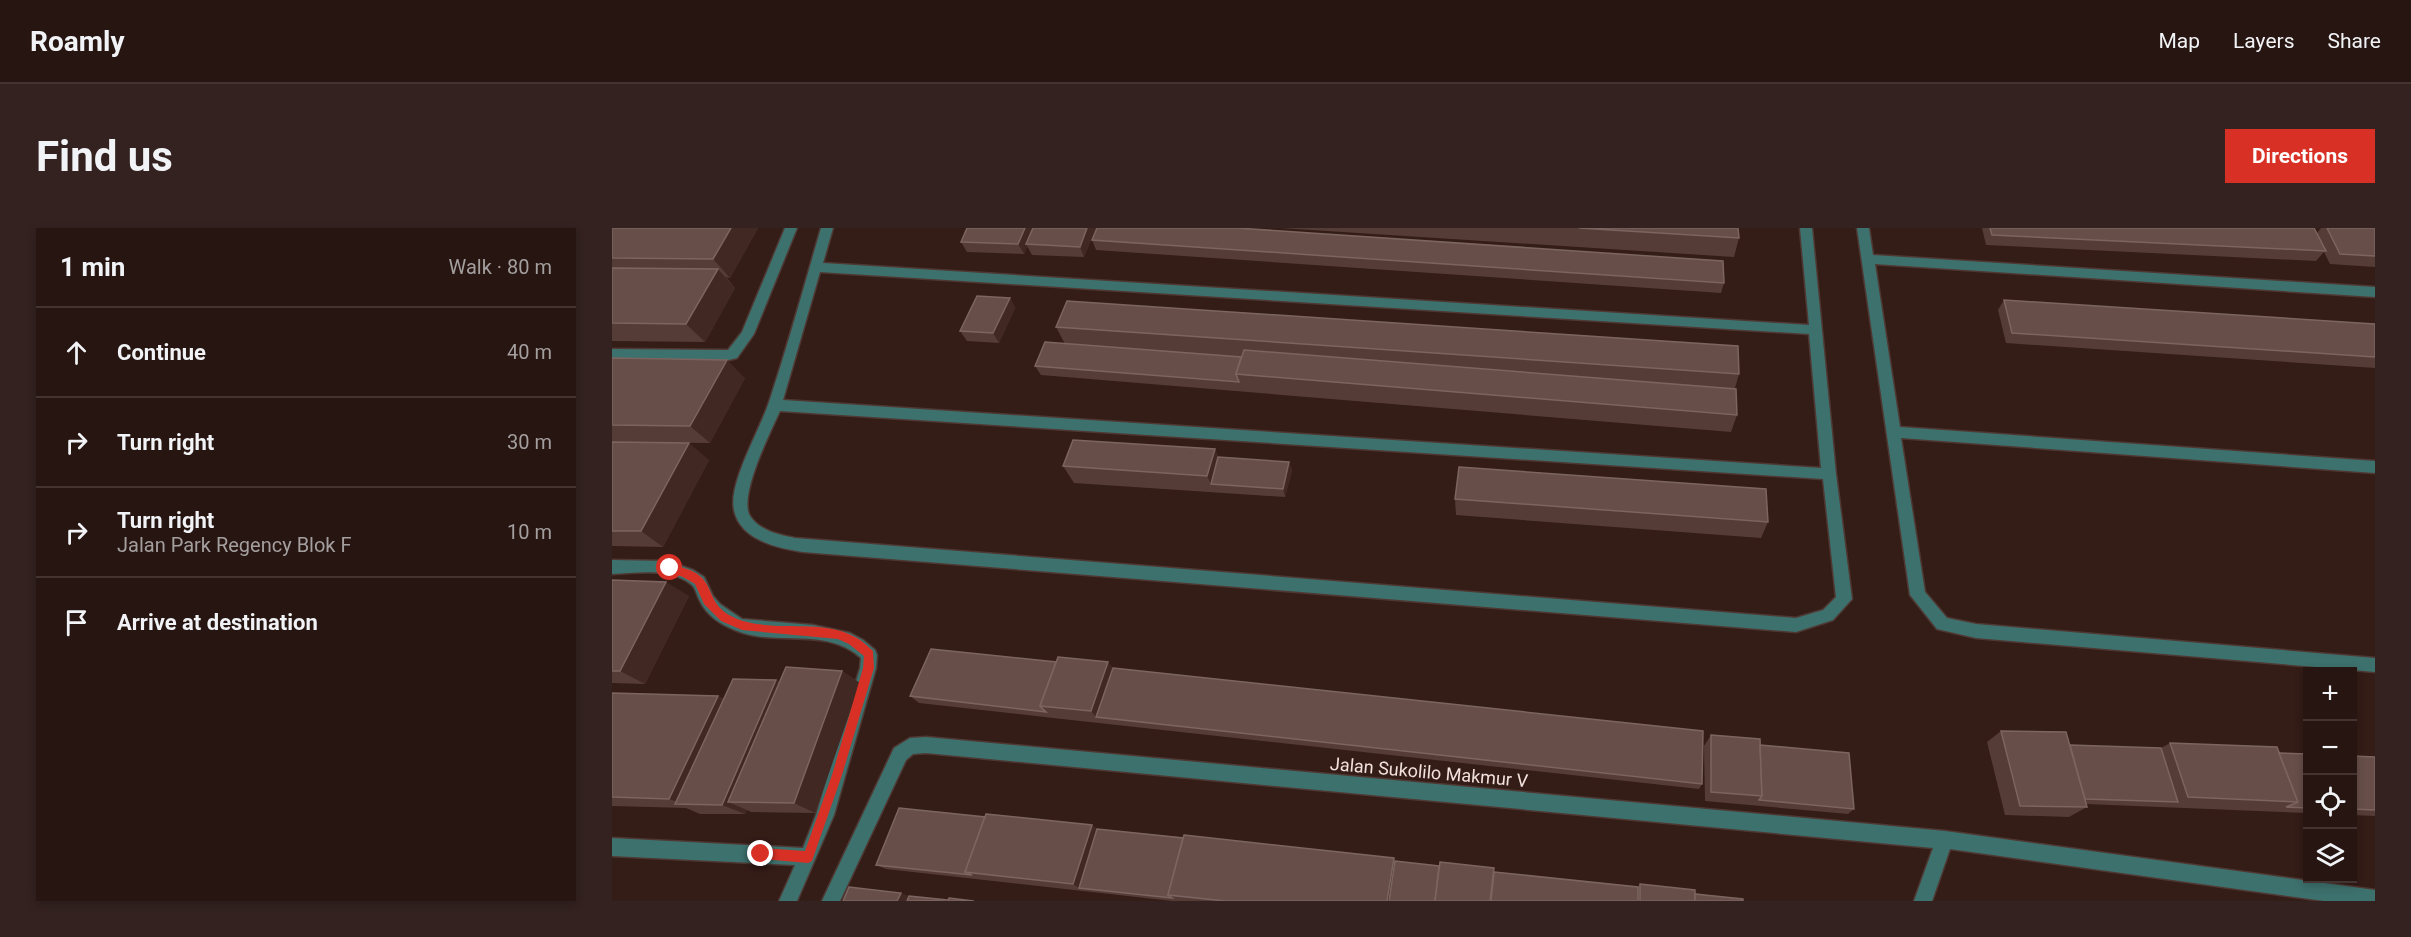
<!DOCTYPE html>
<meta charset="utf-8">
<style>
body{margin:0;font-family:Roboto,sans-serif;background:#33221f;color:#f1f3f6}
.controls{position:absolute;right:18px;bottom:18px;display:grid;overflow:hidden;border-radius:0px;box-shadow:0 3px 9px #0003}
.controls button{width:54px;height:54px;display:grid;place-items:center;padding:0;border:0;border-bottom:2px solid #433431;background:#271511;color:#f1f3f6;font:30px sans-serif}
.stop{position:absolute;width:18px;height:18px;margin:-14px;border:4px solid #d93025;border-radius:50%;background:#fff}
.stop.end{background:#d93025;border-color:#fff;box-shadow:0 2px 6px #0008}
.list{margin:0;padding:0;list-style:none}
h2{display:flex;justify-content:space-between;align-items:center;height:78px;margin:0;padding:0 24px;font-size:26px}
h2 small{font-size:20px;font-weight:400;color:#a49f9f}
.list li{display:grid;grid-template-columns:39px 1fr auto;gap:18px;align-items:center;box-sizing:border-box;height:90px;padding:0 24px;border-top:2px solid #433431}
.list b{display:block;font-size:22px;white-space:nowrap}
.list p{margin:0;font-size:20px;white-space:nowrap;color:#a49f9f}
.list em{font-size:20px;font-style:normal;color:#a49f9f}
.icon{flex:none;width:33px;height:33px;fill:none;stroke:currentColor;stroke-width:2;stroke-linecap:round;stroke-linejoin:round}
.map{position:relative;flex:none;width:1763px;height:673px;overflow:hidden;border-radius:0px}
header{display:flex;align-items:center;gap:36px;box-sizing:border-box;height:84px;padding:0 30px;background:#271511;border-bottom:2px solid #433431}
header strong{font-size:28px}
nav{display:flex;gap:33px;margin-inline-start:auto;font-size:21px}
.intro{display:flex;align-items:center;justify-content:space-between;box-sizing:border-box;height:144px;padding:0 36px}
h1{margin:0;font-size:42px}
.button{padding:15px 27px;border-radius:0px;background:#d93025;color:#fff;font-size:21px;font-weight:700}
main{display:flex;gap:36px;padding:0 36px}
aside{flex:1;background:#271511;border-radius:0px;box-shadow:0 3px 9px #0003}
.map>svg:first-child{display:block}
</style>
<header>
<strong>Roamly</strong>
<nav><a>Map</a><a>Layers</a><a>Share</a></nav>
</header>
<div class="intro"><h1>Find us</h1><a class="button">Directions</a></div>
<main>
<aside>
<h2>1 min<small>Walk · 80 m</small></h2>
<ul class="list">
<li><svg class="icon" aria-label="ahead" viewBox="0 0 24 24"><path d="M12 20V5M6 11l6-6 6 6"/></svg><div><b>Continue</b></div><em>40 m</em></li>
<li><svg class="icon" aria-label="right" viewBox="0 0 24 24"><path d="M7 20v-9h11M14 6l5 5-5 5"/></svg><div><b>Turn right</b></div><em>30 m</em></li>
<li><svg class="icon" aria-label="right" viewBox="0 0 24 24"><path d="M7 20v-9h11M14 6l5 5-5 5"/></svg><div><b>Turn right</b><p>Jalan Park Regency Blok F</p></div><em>10 m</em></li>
<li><svg class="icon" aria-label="arrive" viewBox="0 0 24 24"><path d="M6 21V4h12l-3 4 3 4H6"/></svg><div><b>Arrive at destination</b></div></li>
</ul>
</aside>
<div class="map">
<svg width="1763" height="673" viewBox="0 0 1763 673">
<rect width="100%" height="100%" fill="#341c17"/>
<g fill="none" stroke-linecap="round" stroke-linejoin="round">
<g stroke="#4f3833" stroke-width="3">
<g id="street">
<polygon points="173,0 185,0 142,106 125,130 113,133 0,131 0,121 116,122 130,104"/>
<path d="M 209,0 L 221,0 L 211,35 L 1197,97 L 1188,0 L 1200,0 L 1224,246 L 1240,371 L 1221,392 L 1184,404 L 191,324 C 165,320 128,312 122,282 C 116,255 148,202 157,174 C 176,117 192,58 209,0 ZM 208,44 L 1197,106 L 1209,240 L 171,172 ZM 168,183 L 1211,251 L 1224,369 L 1211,382 L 1184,390 L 183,310 C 167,307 148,303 138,288 C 126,268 159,203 168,183 Z"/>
<polygon points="1245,0 1257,0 1261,27 1763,59 1763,69 1263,36 1288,199 1763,233 1763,245 1289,210 1313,364 1335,390 1364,396 1763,430 1763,444 1364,410 1325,401 1298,367"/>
<path d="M 0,332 L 55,333 L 81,342 L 92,349 L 101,368 L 108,376 L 130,391 L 201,397 L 238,405 L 251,412 L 263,422 L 265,427 L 264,440 L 222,587 L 185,673 L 167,673 L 183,637 L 0,628 L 0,610 L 191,620 L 204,587 L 248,440 L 249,430 C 216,400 170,417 131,405 C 113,399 96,390 88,373 C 85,368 84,361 80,357 C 59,339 25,345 0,346 Z"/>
<polygon points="314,509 1333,603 1763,662 1763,673 1712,673 1338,621 1320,673 1302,673 1321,620 314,525 301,526 294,532 228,673 210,673 282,520 298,510"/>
</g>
</g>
<use href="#street" fill="#3d716d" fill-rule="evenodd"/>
</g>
<g fill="#563c37">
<polygon points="0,0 146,0 118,50 114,49 123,60 93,114 0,113"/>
<polygon points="355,0 484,0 472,29 420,27 415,18 412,26 355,24 349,14"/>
<polygon points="668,0 1126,0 1127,10 1122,29"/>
<polygon points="1370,0 1702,0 1705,5 1709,0 1763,0 1763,39 1718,36 1712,24 1704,33 1374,17"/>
<polygon points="480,12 1112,55 1109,65 484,22"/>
<polygon points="398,70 403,80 387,115 355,113 348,103"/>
<polygon points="1392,72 1763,96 1763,140 1394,115 1386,82"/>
<polygon points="444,99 1127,146 1123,160 1125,187 1119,204 429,147 423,138 453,116"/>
<polygon points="0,130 133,150 98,215 0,214"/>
<polygon points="0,214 97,232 51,319 0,318"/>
<polygon points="603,221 606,229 677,234 680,243 673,269 462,255 451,238"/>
<polygon points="843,271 1156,294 1149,310 844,287"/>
<polygon points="0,352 77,368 33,456 0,455"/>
<polygon points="501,440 1090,556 1087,561 441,490 307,475 298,468"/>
<polygon points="230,443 248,455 203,585 139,584 135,582 133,586 88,586 74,580 0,578 0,465 106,468 112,471 164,452 168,454"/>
<polygon points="1389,503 1458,517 1549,520 1558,515 1667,525 1695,526 1695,585 1474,576 1475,579 1457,589 1393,587 1375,514"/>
<polygon points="1099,507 1148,517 1242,581 1236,586 1093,573 1092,518"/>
<polygon points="1740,528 1763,529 1763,588 1740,587"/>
<polygon points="373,589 480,597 485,601 782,630 783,633 1026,659 1028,656 1131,673 560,673 274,641 264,637"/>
</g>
<g fill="#412823">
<polygon points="119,0 146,0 118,50 101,31"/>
<polygon points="413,0 423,0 414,16 415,18 412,26 406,16"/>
<polygon points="475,0 484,0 472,29 468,19"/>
<polygon points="106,41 123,60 93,114 74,96"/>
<polygon points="398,70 403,80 387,115 381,105"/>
<polygon points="115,132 133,150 98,215 78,198"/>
<polygon points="77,215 97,232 51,319 29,303"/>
<polygon points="603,221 610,238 599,256 595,248"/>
<polygon points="677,234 680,243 673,269 671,261"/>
<polygon points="54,354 77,368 33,456 8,443"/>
<polygon points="496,434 507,447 484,489 479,483"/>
<polygon points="230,443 248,455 203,585 182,575"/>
<polygon points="164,452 185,465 116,574 135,582 133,586 110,577"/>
<polygon points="106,468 128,480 71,576 57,571"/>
<polygon points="480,597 492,606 467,660 461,656"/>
<polygon points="782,630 785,638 780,673 775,673"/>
<polygon points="289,665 307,672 307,673 285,673"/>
</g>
<g fill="#674e49" stroke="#7c6560" stroke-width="1.5">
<polygon points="0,0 119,0 101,31 0,30"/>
<polygon points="355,0 413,0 406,16 349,14"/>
<polygon points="421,0 475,0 468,19 414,16"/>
<polygon points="485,0 625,0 1111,33 1112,55 480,12"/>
<polygon points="967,0 1126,0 1127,10"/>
<polygon points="1378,0 1702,0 1714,23 1380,7"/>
<polygon points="1715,0 1763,0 1763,28 1728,26"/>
<polygon points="0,40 106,41 74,96 0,95"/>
<polygon points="365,68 398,70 381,105 348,103"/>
<polygon points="1392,72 1763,96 1763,129 1400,105"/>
<polygon points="455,73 1126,118 1127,146 444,99"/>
<polygon points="433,114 629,129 624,146 627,154 423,138"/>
<polygon points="632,122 1124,161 1125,187 624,146"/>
<polygon points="0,130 115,132 78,198 0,197"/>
<polygon points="461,212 603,221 595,248 451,238"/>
<polygon points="0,214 77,215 29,303 0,303"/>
<polygon points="606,229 677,234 671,261 599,256"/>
<polygon points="847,239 1154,261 1156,294 843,271"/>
<polygon points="0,352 54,354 8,443 0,443"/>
<polygon points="319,421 444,434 428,478 434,484 298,468"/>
<polygon points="446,429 496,434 479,483 428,478"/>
<polygon points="174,439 230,443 182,575 116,574"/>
<polygon points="501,440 1091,503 1090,556 484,489"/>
<polygon points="121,451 164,452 110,577 63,576"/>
<polygon points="0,465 106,468 57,571 0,569"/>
<polygon points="1389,503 1454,504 1475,579 1408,578"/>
<polygon points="1099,507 1148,511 1150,568 1099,564"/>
<polygon points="1558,515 1665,519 1686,574 1576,569"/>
<polygon points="1148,517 1237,525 1242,581 1147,572 1150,568"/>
<polygon points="1458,517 1549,520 1566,574 1473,571"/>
<polygon points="1667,525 1695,526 1695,580 1674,579 1686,574"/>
<polygon points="1740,528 1763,529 1763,582 1740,581"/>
<polygon points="287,580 373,589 353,644 360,647 264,637"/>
<polygon points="374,586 480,597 461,656 353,644"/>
<polygon points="485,601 571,610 556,667 560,670 467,660"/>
<polygon points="572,607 782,630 775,673 613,673 556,667"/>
<polygon points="783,633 827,638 823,673 777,673"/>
<polygon points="828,634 882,640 878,673 823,673"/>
<polygon points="882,644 1026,659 1026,673 879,673"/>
<polygon points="1028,656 1083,662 1083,673 1028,673"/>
<polygon points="237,659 289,665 285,673 231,673"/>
<polygon points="1083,666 1131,671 1131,673 1083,673"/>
<polygon points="297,668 336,672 295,673"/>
<polygon points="337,670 362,673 336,673"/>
</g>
<path fill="#d93025" d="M 58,336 C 68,339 84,342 91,351 C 101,363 99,376 117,387 C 155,408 206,388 243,409 C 250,412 256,419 261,423 L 262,440 L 230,547 L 200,633 L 196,635 L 149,631 L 143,626 L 149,620 L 193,623 L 220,547 L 251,440 L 252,428 L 237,416 L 226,411 L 130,402 L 109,393 L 92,376 L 83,356 L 71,349 L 54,343 L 53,340 Z"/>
<g text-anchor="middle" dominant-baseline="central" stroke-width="5" stroke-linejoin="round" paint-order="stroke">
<g font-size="18" fill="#f2e1dd" stroke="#341c17">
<text transform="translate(817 544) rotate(5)">Jalan Sukolilo Makmur V</text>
</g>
</g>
</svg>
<div class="controls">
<button>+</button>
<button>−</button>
<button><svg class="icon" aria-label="locate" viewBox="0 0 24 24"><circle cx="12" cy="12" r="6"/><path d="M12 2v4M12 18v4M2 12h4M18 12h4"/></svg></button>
<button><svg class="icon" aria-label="layers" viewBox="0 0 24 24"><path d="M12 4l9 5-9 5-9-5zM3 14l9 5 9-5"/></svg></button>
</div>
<div class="stop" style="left:58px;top:340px"></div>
<div class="stop end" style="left:149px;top:626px"></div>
</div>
</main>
